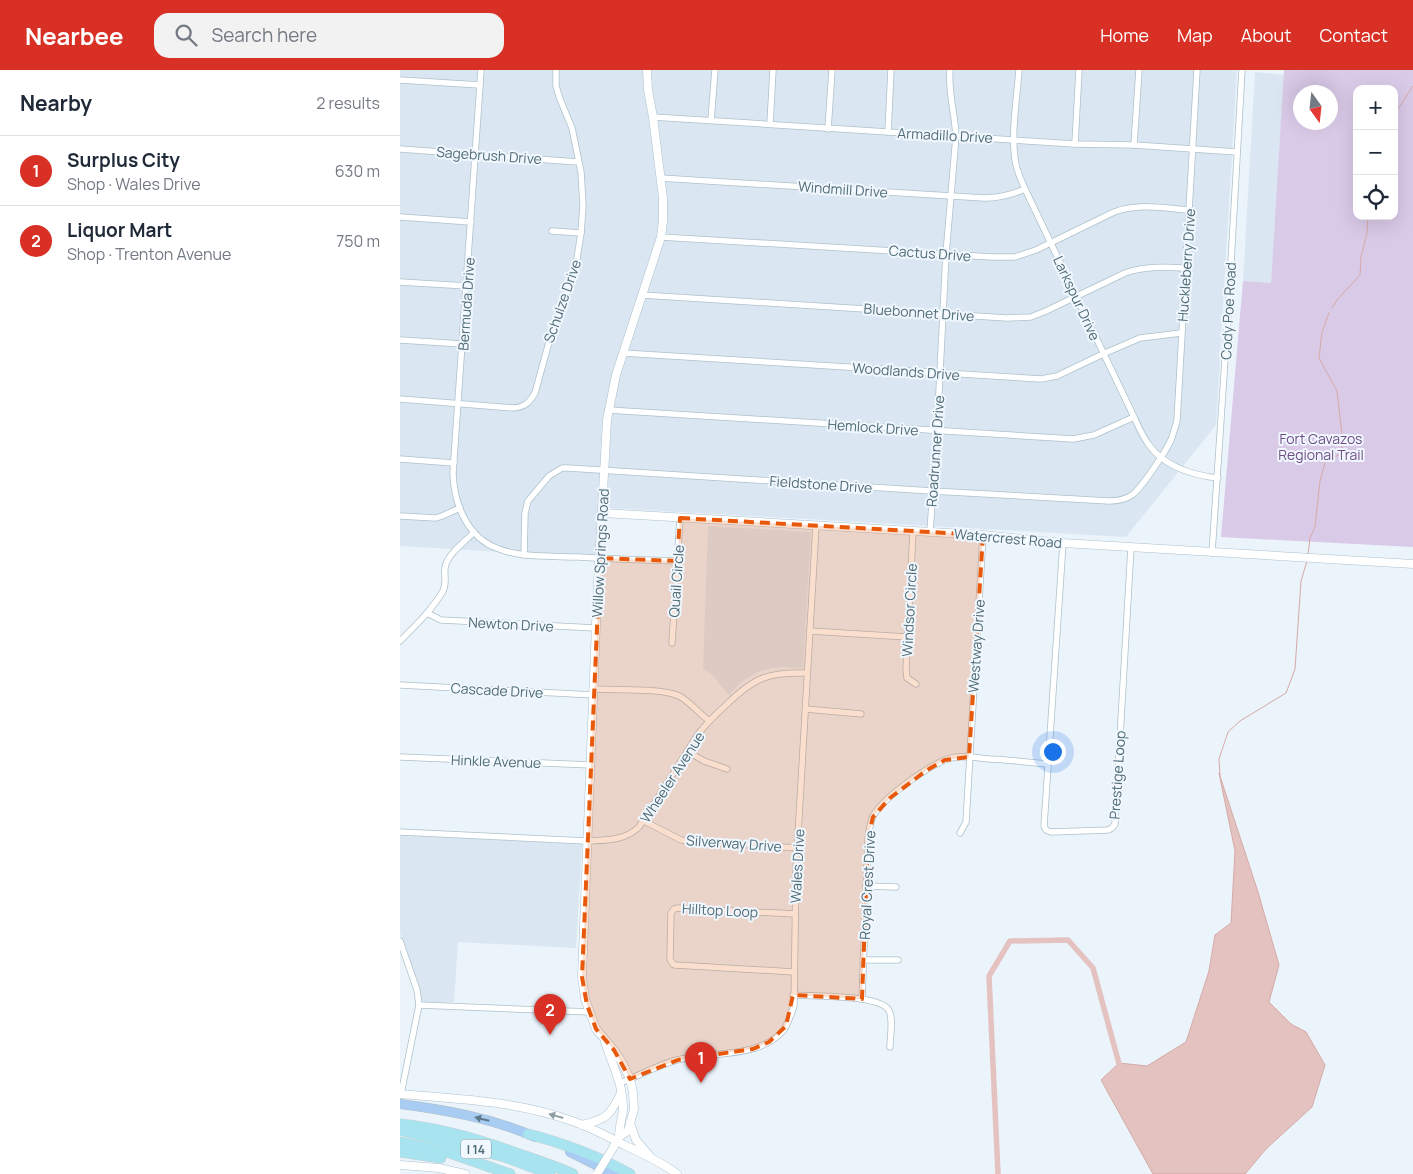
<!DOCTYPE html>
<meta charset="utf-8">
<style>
body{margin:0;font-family:Manrope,sans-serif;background:#f2f2f3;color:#1f2937}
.controls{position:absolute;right:15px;top:15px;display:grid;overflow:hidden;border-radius:10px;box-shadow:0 5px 20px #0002}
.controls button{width:45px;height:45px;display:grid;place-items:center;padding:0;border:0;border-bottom:1px solid #e0e1e3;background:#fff;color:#1f2937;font:25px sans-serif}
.compass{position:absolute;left:893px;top:15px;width:45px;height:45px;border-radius:50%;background:#fff;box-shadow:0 5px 20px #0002;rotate:165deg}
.you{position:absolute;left:652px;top:681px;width:18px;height:18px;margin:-12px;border:4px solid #fff;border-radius:50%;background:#1a73e8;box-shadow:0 0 0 8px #1a73e833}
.badge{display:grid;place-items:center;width:32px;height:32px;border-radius:50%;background:#d93025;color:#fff;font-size:16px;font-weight:700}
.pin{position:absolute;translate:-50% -41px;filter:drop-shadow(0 1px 2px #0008)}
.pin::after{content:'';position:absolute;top:26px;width:18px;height:15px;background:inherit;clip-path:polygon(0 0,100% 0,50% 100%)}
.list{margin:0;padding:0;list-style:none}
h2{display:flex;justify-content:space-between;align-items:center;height:65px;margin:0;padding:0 20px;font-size:21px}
h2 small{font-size:16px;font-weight:400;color:#747a83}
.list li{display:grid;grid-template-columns:32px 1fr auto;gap:15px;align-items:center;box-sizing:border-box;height:70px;padding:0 20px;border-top:1px solid #e0e1e3}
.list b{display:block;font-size:19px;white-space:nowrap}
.list p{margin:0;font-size:16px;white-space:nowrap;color:#747a83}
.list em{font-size:16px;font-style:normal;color:#747a83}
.icon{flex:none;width:28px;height:28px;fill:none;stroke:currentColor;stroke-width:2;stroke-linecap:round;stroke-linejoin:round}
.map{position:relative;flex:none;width:1013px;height:1104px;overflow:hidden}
header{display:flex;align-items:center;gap:30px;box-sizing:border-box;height:70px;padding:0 25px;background:#d93025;color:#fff}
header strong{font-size:24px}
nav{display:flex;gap:28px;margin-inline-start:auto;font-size:18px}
.search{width:350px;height:45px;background:#f2f2f3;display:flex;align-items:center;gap:12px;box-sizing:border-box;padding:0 18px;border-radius:15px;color:#747a83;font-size:19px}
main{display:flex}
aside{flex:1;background:#fff}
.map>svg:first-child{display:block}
</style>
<header>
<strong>Nearbee</strong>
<div class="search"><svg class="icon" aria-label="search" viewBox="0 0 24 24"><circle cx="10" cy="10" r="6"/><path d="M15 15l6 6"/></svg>Search here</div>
<nav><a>Home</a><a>Map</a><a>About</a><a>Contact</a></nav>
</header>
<main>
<aside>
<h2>Nearby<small>2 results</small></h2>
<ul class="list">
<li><span class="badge">1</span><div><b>Surplus City</b><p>Shop · Wales Drive</p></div><em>630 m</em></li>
<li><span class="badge">2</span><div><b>Liquor Mart</b><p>Shop · Trenton Avenue</p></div><em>750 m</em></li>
</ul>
</aside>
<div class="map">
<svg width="1013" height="1104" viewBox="0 0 1013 1104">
<rect width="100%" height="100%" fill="#ebf3fb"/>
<g fill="#dae7f2">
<polygon points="0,0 837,0 816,355 726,467 208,438 200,488 0,476"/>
<polygon points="855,2 884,5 871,213 843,211"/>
<polygon points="308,456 411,462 403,598 384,597 372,598 358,602 341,612 329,625 311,604 303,599"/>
<polygon points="0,765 182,774 176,878 58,872 54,932 23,933 0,863"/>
</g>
<path fill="#d9cae8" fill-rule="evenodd" d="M 884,0 L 1013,0 L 1013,477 L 821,467 L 843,211 L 871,213 ZM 957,19 L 994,19 L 994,146 L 957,146 ZM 901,22 L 931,22 L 931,52 L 901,52 Z"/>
<polygon fill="#e4c2c0" stroke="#d5aaa7" points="819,703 858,822 879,895 869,932 891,954 906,962 925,995 912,1037 866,1079 845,1104 753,1104 701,1010 719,993 747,996 786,972 809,901 815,865 831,853 835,781"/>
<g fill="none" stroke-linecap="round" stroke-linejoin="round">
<g stroke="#d5aaa7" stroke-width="1">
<polyline points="994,45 1013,16"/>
<polyline points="932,238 937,230 960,205 961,187 967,163 968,146"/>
<polyline points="908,485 910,468 915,457 920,411 926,389 929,386 934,387 939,385 943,374 937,321 919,288 922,262 929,243"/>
<polyline points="820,705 819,689 828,662 840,651 886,623 895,599 901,511 907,491"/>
</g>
<polyline stroke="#e4c2c0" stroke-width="5.5" points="598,1104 589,906 610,871 668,870 693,898 721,1001"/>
<g stroke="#aec1ca" stroke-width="7">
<g id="street">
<path d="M 81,0 L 53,403 C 54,434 67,468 99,479 C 123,488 153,486 178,487 C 211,489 244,490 277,491"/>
<path d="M 619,0 C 617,27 611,63 615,89 C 616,100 621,109 625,119 L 734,347 C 738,356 743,367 749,375 C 765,397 791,405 818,408"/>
<polyline points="0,10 80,15"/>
<polyline points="253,47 675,74 734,75 837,82"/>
<polyline points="311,50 315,0"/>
<polyline points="370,54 373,0"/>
<polyline points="428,59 432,0"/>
<polyline points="488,62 491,0"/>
<polyline points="675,74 679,0"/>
<polyline points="734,75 739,0"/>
<polyline points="0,79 178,92"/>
<path d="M 260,108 L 584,128 C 599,128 611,125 625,119"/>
<polyline points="0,147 71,152"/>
<polyline points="152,161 181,163"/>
<path d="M 261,167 L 592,187 L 615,187 L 636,180 L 714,142 C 739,133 763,138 789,140"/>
<polyline points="0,212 67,216"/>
<path d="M 242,225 L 607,248 L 631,247 L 646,241 L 725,203 C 745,196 764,197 785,198"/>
<polyline points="0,270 63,274"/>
<polyline points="223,283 641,309 657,306 703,284 740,268 781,263"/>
<path d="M 0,329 L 113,338 C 125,337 129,333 135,323 L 152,261 L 175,201 L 181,163 L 183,136 L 181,102 L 172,58 L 160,29 L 156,16 L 156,0"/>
<polyline points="208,340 673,369 694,365 734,347"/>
<polyline points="0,389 54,393"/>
<polyline points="0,446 36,448 42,446 60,438"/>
<polyline points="513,462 506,599 507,608 516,614"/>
<path d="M 530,462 L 537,361 L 546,184 L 556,66 C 555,44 548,23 550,0"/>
<polyline points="663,473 644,756 646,760 651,762 708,760 712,758 715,754 731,477"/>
<polyline points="812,483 828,245 842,0"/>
<path d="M 124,485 L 125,443 L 128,431 L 149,406 L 162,398 L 168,398 L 532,421 L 709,431 C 716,431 726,429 732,425 C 741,419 766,381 771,370 C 773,364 775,358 777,351 L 797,0"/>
<polyline points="27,543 41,550 196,558"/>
<polyline points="410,561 507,567"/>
<path d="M 0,571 C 15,556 32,540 43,521 C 47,513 44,506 45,498 C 47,484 65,472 74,462"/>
<polyline points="272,573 280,448"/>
<polyline points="0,615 194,625"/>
<path d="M 194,619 C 214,620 263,618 279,626 C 289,631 300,644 309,651"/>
<polyline points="406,639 461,644"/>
<polyline points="287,681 304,691 327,699"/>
<polyline points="0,687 191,695"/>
<polyline points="244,751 281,770 287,771 398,778"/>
<path d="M 0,762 L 187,771 C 207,770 224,771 239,757 L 299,663 C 307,653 316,644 326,635 C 355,607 368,602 407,603"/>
<polyline points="560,763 566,752 583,465"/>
<polyline points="466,816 496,817"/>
<polyline points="0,871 17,920 19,935 1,1024"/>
<polyline points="463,890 498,890"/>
<polyline points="394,902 275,895 273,894 270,889 271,843 274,839 277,838 395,844"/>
<path d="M 393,925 C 412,926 477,925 488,939 C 494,946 490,967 490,977"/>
<path d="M 462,929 L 468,768 C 469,761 470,753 473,746 C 484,727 534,690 556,687 C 567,686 579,688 590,689 C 609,690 629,692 648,694"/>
<polyline points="19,935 190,942"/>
<path d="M 220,1013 C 239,1006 257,995 277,990 C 311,981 358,989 383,961 C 388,954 391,944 394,936 L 396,799 L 416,456"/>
</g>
</g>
<g stroke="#adc2cd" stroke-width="9">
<g id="secondary">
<polyline points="202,443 583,465 663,473 1013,494"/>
<path d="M 205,972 C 212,994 224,1016 223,1040 C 222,1049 219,1057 219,1067"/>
<path d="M 0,1024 C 58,1029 117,1031 172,1051 C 190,1057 207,1066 224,1075 C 242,1083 261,1092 277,1104"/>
<polyline points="230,1053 236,1070 249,1085"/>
<path d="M 182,1055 C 207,1049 210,1046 221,1023"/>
<polyline points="213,1078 219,1067 228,1061 234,1039 233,1022 230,1009 223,994 214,980 196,959 185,929 182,907 197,530 207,350 216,305 261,167 263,151 263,128 253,47 248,20 247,0"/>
<polyline points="0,1095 39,1098 65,1104"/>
</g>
</g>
<g stroke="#b2bec2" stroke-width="10">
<g id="primary">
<path d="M 0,1034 C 46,1040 92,1048 135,1067"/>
<polyline points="170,1082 214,1104"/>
</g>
</g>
<g stroke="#c7d0d3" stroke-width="11">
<g id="highway">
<path d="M 0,1054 C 41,1058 81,1070 119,1084 C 137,1090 155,1096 173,1104"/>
<polyline points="0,1060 105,1087 150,1104"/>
<path d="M 128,1064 C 163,1073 198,1086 230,1104"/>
<polyline points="0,1072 50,1083 110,1104"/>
<polyline points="0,1082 41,1088"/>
</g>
</g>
<use href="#street" stroke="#fff" stroke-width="5.5"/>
<use href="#secondary" stroke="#fff" stroke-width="8"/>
<use href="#primary" stroke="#a9ccf3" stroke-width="9"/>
<use href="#highway" stroke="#a7e4f0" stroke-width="10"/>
<g stroke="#adc2cd" stroke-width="9" stroke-linecap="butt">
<polyline id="secondary-bridge" points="197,1104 213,1078"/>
</g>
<use href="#secondary-bridge" stroke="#fff" stroke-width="8"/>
</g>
<defs><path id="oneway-solid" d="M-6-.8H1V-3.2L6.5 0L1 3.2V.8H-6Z" transform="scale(1.25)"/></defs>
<use fill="#8d9fa5" href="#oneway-solid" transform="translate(156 1046) rotate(-164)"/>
<use fill="#5c7a87" href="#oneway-solid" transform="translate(82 1049) rotate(-166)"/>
<path fill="#e8590c" fill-opacity="0.2" stroke="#e8590c" stroke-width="4" stroke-dasharray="10 6" stroke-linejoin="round" d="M 280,448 L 583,465 L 569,687 L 545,690 L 527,700 L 490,728 L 473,747 L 468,768 L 462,929 L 393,925 L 386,956 L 369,972 L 353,979 L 278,990 L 230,1009 L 214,980 L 196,959 L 187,935 L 182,907 L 200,488 L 277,491 Z"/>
<g text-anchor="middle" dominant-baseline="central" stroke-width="4" stroke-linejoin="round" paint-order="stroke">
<rect fill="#f1f7fe" stroke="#80959d" stroke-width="1" x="61" y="1069.5" width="30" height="19" rx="4"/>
<g font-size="12" font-weight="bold" fill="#4f6b74">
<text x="76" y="1079">I 14</text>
</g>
<g font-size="14" fill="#4f6b74" stroke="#f1f7fe">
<text transform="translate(545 65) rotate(3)">Armadillo Drive</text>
<text transform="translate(89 85) rotate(4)">Sagebrush Drive</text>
<text transform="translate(443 119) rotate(4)">Windmill Drive</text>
<text transform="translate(530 183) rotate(4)">Cactus Drive</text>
<text transform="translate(786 195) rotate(-86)">Huckleberry Drive</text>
<text transform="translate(677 228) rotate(65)">Larkspur Drive</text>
<text transform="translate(162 231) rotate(-71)">Schulze Drive</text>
<text transform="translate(66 234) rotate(-86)">Bermuda Drive</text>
<text transform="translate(828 241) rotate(-87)">Cody Poe Road</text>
<text transform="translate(519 242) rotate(4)">Bluebonnet Drive</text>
<text transform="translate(506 301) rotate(4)">Woodlands Drive</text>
<text transform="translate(473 357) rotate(4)">Hemlock Drive</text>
<text transform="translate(535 381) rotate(-86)">Roadrunner Drive</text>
<text transform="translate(421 414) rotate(4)">Fieldstone Drive</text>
<text transform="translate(608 468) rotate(5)">Watercrest Road</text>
<text transform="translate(200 483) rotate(-87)">Willow Springs Road</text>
<text transform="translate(276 511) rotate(-86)">Quail Circle</text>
<text transform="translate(509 540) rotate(-87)">Windsor Circle</text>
<text transform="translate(111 554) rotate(3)">Newton Drive</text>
<text transform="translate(576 576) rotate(-86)">Westway Drive</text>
<text transform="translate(97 620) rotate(3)">Cascade Drive</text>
<text transform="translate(96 691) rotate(2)">Hinkle Avenue</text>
<text transform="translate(717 705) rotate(-86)">Prestige Loop</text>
<text transform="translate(272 707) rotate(-57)">Wheeler Avenue</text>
<text transform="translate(334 773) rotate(4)">Silverway Drive</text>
<text transform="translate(397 796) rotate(-87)">Wales Drive</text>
<text transform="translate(467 815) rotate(-87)">Royal Crest Drive</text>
<text transform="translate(320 840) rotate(3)">Hilltop Loop</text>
</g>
<g font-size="14" fill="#6f4e85" stroke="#f1f7fe">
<text x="921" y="368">Fort Cavazos<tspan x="921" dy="16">Regional Trail</tspan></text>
</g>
</g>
</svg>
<div class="controls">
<button>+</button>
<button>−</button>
<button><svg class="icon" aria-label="locate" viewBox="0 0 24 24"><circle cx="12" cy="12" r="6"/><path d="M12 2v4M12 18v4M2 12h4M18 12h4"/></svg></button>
</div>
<svg class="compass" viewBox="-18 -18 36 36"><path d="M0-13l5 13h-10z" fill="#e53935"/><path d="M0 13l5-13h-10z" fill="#747a83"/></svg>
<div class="you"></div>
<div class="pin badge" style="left:301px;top:1013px">1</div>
<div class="pin badge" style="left:150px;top:965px">2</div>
</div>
</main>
